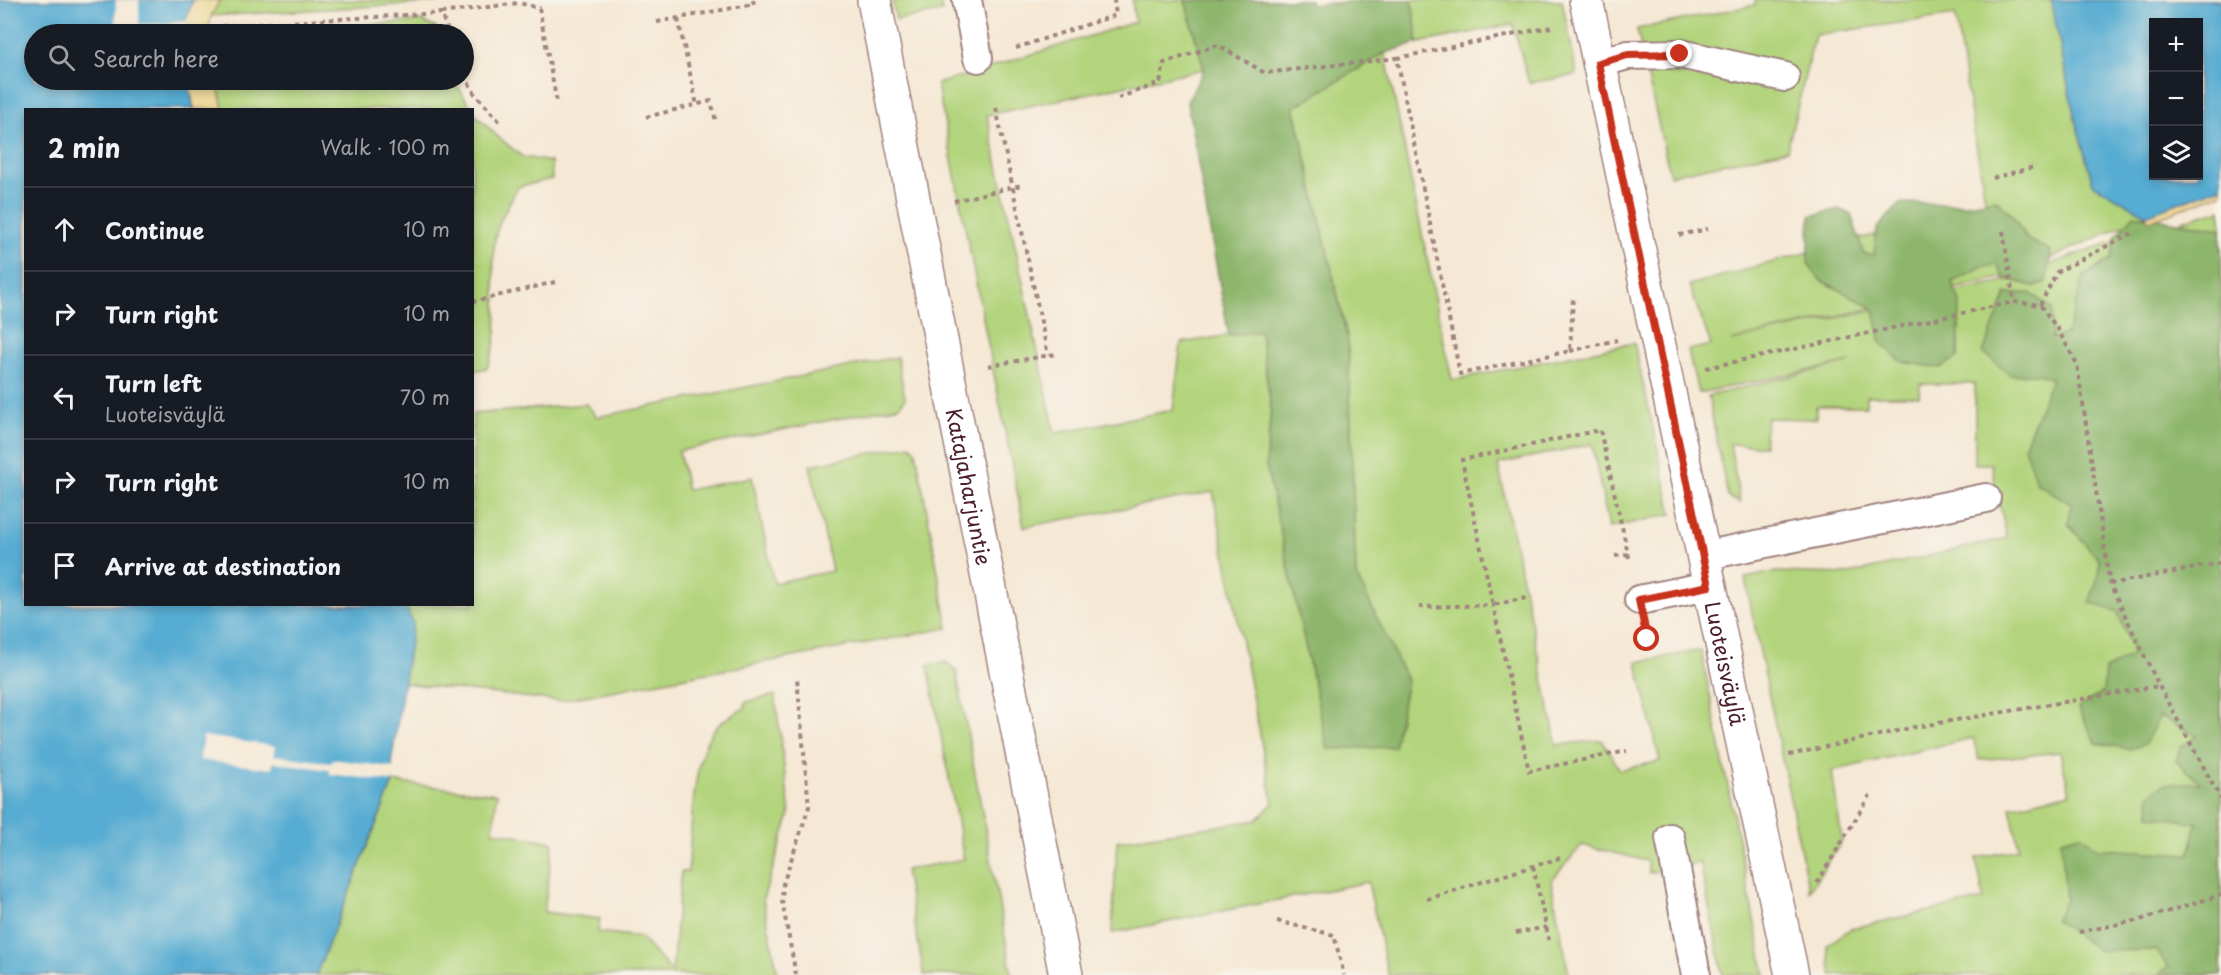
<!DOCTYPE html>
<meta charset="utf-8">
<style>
body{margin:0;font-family:"Playpen Sans",sans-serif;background:#242831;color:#f1f3f6}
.controls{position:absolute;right:18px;top:18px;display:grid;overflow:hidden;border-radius:0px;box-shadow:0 3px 9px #0003}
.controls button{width:54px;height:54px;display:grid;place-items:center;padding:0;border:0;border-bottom:2px solid #363941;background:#171b24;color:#f1f3f6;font:30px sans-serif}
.stop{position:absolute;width:18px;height:18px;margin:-14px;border:4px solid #c8321e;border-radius:50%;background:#fff}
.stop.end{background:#c8321e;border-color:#fff;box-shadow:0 2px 6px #0008}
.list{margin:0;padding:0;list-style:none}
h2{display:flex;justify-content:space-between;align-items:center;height:78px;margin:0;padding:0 24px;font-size:26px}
h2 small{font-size:20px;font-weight:400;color:#9ea1a6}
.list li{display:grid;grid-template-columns:39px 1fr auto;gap:18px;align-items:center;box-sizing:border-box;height:84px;padding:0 24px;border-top:2px solid #363941}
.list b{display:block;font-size:22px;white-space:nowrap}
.list p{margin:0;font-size:20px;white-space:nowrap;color:#9ea1a6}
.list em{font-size:20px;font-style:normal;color:#9ea1a6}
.icon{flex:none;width:33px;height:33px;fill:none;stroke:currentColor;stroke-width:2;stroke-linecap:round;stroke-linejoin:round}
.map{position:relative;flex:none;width:2221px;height:975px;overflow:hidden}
.search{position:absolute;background:#171b24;box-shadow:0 3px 9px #0003;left:24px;top:24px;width:450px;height:66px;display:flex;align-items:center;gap:15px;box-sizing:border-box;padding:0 21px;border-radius:33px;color:#9ea1a6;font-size:22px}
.panel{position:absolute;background:#171b24;box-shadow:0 3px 9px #0003;left:24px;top:108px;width:450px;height:498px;border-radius:0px}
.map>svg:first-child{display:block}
</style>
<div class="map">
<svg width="2221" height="975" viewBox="0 0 2221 975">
<rect width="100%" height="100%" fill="#f7f3e8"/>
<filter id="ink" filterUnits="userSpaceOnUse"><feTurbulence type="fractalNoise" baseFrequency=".0167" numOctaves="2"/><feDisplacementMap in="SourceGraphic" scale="12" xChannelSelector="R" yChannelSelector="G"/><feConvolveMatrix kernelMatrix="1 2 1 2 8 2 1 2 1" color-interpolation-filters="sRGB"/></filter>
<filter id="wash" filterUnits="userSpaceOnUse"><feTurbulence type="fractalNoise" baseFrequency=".008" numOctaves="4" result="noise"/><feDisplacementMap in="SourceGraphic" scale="24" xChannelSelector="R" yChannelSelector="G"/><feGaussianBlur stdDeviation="1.35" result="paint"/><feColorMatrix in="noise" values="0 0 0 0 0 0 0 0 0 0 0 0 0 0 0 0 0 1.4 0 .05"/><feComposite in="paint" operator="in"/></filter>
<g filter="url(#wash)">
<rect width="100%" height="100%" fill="#f5e8d4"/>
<g fill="#b2d47c" stroke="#7e7a54" stroke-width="1.5">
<polygon points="220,0 479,0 211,16"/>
<polygon points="892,0 940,0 942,12 896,20"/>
<polygon points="1132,0 1185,0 1204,69 987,115 1055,433 1173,410 1181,343 1260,330 1271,408 1266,465 1328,749 1394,746 1407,680 1356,575 1348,341 1294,106 1385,53 1452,380 1634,343 1672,514 1609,528 1592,444 1498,464 1557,745 1602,740 1620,770 1660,761 1637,662 1701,650 1765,975 1723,975 1700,863 1649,873 1647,861 1582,845 1551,881 1569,975 1388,975 1368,882 1112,933 1117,841 1257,820 1273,803 1213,492 1024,527 937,84 1135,22"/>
<polygon points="1412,0 1562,0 1577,75 1529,83 1513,24 1418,43"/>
<polygon points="1755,0 2051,0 2075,119 2093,184 2146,215 2017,274 1731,341 2009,280 2091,249 2221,209 2221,975 1832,975 1827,945 1852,928 1984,899 1976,858 2019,849 2010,807 2070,793 2060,752 1979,760 1973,738 1832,771 1842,841 1809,891 1745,578 1775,572 1849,574 2007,538 1991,464 1975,464 1975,384 1920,384 1919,396 1866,396 1866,406 1816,406 1816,419 1767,418 1764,446 1730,444 1740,503 1728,497 1708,396 1851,362 1698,393 1688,350 1711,345 1689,285 1861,238 1987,212 1955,15 1815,35 1787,150 1670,175 1637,29 1755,5"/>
<polygon points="421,21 436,28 439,34 233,34"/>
<polygon points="217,80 454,80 472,109 223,109"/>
<path d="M 472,111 L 497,136 L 523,157 L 551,162 L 552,179 L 518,187 C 508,206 496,224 494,246 C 490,289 506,326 487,368 L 473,371 Z"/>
<polygon points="897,357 905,398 900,406 679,451 687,490 752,477 774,583 832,571 810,465 911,445 916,451 948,628 558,701 403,683 413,623 405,605 472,604 473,414 586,404 597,417"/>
<polygon points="946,662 956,670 1012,975 924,975 905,870 964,859 928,665"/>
<path d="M 775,695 L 790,814 L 763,899 L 778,975 L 316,975 L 393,782 L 497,794 L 493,831 L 553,842 L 544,912 L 600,919 L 598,932 L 640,937 L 672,972 L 681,872 L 688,872 C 692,834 691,763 712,732 C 720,721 733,714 745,708 L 745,702 Z"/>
</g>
<g fill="#8db66c" stroke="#6c6a4c" stroke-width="1.5">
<polygon points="1185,0 1310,0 1311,5 1371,0 1412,0 1418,43 1385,53 1294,107 1348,341 1356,575 1407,680 1394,747 1328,749 1266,465 1271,408 1260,331 1229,336 1187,102 1204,69"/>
<polygon points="1996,199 2013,216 2027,239 2051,251 2046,282 2036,287 2004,278 1997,265 1981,267 1952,282 1960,302 1958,357 1940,368 1902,362 1881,343 1875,314 1870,306 1820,280 1808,263 1810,216 1839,209 1851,214 1864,254 1874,255 1877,228 1901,203 1967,204"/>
<polygon points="2134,215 2221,229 2221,975 2158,975 2169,967 2155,950 2100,951 2055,920 2066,900 2061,840 2080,835 2099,849 2189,854 2197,823 2150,815 2149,795 2164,784 2200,783 2176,761 2180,748 2197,736 2160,716 2145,744 2130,749 2096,743 2078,708 2103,692 2105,670 2133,654 2118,612 2089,602 2097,580 2100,561 2068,524 2072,505 2036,482 2024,447 2052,379 2039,374 2010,375 1983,352 2006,294 2030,293 2052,309 2052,339 2067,333 2084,276 2111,259 2115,237"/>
</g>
<g fill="#eeda9e" stroke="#9c7c64" stroke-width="1.5">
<polygon points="193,0 220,0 211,16 208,34 181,34"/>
<polygon points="188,80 217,80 223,109 194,109"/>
<polygon points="2221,187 2221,193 2149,221 2146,215"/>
</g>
<g fill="#56acd2" stroke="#50667e" stroke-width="1.5" fill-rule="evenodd">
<polygon points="0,0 193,0 181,34 34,34 34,80 188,80 194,109 26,110 26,604 405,605 413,623 392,758 393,782 316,975 0,975"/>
<path d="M 2051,0 L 2221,0 L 2221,187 L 2146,215 L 2093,184 L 2075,119 ZM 2154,22 L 2198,22 L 2198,176 L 2154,176 Z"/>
</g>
<g fill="#f5e8d4">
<polygon points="116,0 139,0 139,24 171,24 171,22 188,21 184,34 172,34 171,32 115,34"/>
<polygon points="203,736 275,746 274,755 332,763 332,759 396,768 396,782 330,774 330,770 273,762 272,769 200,760"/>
</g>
</g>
<g filter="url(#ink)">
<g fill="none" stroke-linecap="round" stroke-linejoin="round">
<g stroke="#a08480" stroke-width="32">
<g id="service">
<polyline points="967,0 978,58"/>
<polyline points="1598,63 1628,55 1680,54 1785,77"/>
<polyline points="1703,556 1986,498"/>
<polyline points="1639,600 1709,586"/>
<polyline points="1670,838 1696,975"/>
</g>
</g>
<g stroke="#a08480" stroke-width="36">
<g id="minor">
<path id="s1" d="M 1586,0 L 1792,975"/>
</g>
</g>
<g stroke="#a08480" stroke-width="36">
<g id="tertiary">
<path id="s2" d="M 874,0 L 1066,975"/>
</g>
</g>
<g stroke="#a08480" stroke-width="4" stroke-dasharray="4.5 4.5" stroke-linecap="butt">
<polyline points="441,13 519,3 539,8 557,103"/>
<polyline points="678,19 697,105"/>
<polyline points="657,22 754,4 753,0"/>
<polyline points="222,26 441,13 449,34"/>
<polyline points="1551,27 1397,58 1460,374 1570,351 1573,298"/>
<polyline points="1016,48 1116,15 1114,0"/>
<polyline points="464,75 475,94 500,122"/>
<polyline points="1118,98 1160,83 1164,63 1218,45 1265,73 1397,58"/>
<polyline points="996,108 1048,355"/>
<polyline points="646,117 711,101 716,121"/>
<polyline points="1993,178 2034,167"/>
<polyline points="954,201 1021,185"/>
<polyline points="2003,231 2014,302"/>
<polyline points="1679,235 1708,229"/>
<polyline points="472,302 555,282"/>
<polyline points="2040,305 2057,272 2134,232"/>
<polyline points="1570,351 1617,340"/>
<polyline points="988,366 1056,354"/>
<polyline points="1706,368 2014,302 2040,305 2057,328 2077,364 2110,584 2159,686 2221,799"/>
<polyline points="1615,556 1629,554"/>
<polyline points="2110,584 2221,563"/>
<polyline points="1526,598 1493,605 1462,460 1600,430 1630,562"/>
<polyline points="1419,607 1493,605 1529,771 1627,751"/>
<polyline points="1789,755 1915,727 2159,686"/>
<polyline points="1533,866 1549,940"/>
<polyline points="1817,883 1870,795"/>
<polyline points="1427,899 1560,858"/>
<polyline points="1277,921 1334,935 1344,975"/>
<polyline points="2079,932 2140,920 2221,895"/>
<polyline points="1516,933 1547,927"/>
<polyline points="796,975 782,901 783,884 809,807 797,678"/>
</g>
<use href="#service" stroke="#fff" stroke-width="28"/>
<use href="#minor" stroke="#fff" stroke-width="33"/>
<use href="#tertiary" stroke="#fff" stroke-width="33"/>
</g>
</g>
<g fill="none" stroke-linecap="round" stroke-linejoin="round" filter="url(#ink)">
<polyline stroke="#c8321e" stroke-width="8" points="1647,639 1639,600 1709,586 1598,63 1628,55 1680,54"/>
</g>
<g text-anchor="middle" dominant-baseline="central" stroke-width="6" stroke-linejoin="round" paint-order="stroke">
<g font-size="21" fill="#4a1f2b" stroke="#f7f3e8">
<text stroke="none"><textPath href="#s2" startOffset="496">Katajaharjuntie</textPath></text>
<text stroke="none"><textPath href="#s1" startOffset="678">Luoteisväylä</textPath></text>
</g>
</g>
</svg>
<div class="controls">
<button>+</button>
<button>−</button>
<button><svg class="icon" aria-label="layers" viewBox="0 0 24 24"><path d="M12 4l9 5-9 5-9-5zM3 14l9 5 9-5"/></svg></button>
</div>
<div class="stop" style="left:1647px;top:639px"></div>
<div class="stop end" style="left:1680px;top:54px"></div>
<div class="search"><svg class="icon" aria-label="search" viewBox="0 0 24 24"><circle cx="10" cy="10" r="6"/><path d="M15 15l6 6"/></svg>Search here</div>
<section class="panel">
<h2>2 min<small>Walk · 100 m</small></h2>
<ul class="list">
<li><svg class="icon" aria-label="ahead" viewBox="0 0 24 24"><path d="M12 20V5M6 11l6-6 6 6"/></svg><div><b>Continue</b></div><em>10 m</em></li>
<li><svg class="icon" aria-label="right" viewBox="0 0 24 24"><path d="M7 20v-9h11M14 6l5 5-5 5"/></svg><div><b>Turn right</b></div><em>10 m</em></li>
<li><svg class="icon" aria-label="left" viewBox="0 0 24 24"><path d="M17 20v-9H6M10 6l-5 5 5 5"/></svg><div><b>Turn left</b><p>Luoteisväylä</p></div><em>70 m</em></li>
<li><svg class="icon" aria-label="right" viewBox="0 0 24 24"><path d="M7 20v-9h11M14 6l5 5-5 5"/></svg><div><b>Turn right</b></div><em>10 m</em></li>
<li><svg class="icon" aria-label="arrive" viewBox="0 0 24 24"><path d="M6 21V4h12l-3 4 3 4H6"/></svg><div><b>Arrive at destination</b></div></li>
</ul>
</section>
</div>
